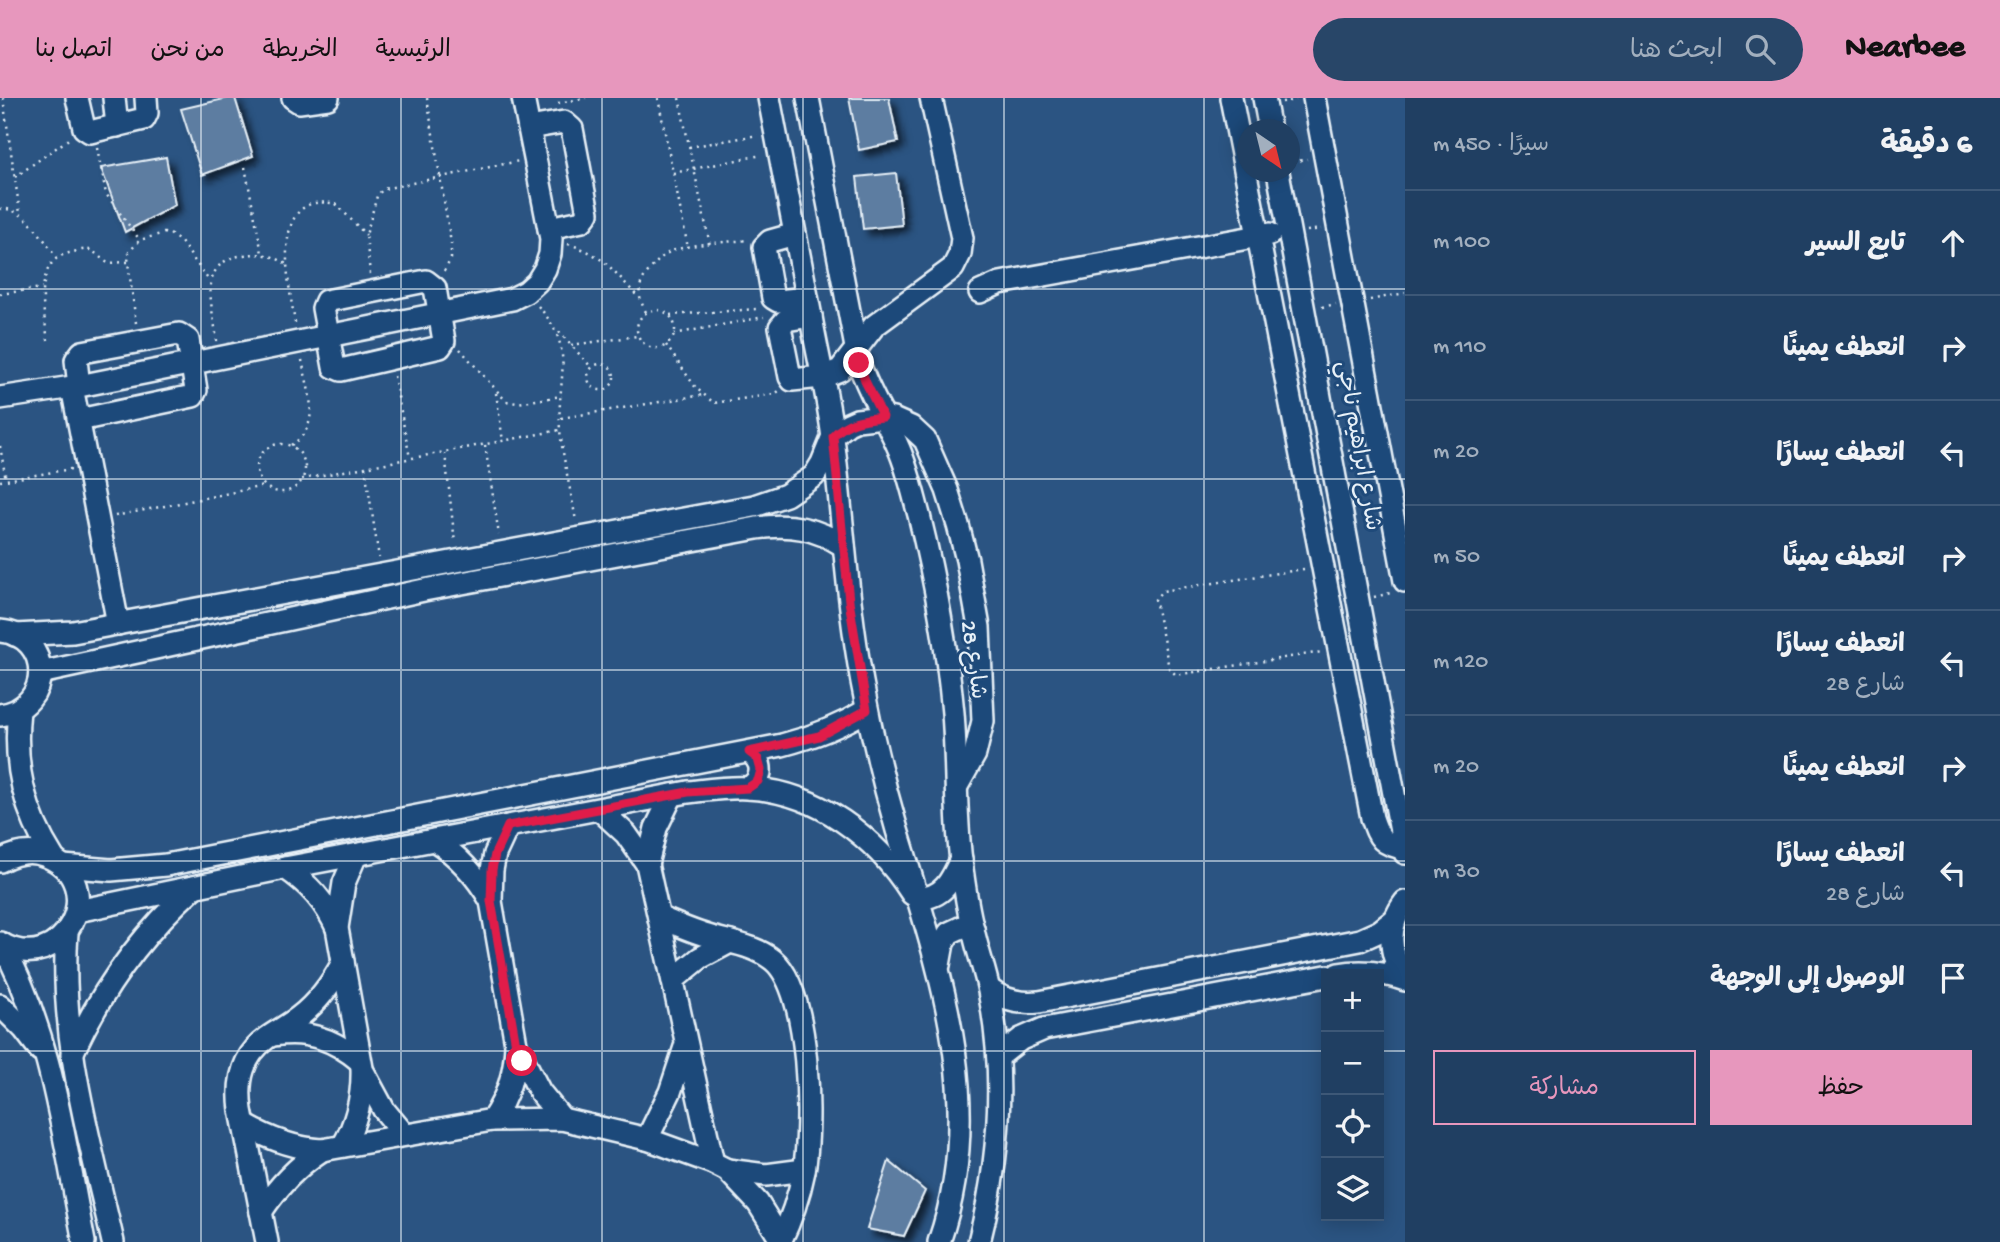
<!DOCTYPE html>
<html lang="ar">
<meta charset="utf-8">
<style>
body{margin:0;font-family:"Gochi Hand","Playpen Sans Arabic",sans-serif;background:#284668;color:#f1f3f6;direction:rtl}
.controls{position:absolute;right:21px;bottom:21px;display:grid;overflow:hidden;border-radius:0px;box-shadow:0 4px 18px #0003}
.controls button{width:63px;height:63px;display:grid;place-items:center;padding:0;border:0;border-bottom:2px solid #3d5877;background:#203f62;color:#f1f3f6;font:35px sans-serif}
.compass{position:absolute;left:1237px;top:21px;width:63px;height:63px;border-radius:50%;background:#203f62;box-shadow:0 4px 18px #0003;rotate:145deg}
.stop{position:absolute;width:21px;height:21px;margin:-16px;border:5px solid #e11d48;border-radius:50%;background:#fff}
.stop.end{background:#e11d48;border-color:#fff;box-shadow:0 2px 7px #0008}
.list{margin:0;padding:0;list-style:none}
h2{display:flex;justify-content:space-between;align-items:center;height:91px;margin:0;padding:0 28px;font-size:30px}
h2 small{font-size:23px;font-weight:400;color:#a2afbe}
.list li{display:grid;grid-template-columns:46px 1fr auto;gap:21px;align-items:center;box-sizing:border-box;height:105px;padding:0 28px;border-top:2px solid #3d5877}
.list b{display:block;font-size:26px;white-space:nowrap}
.list p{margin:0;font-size:23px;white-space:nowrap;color:#a2afbe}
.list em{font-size:23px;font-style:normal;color:#a2afbe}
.actions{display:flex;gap:14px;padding:21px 28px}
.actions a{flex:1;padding:16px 0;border:2px solid #e797bd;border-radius:0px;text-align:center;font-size:24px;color:#e797bd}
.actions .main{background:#e797bd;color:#111}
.icon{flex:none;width:38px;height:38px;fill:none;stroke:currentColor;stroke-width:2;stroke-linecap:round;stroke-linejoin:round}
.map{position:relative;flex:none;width:1405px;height:1144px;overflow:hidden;direction:ltr}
header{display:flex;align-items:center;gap:42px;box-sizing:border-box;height:98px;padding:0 35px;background:#e797bd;color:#111}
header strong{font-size:33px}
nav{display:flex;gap:38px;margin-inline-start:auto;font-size:24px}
.search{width:490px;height:63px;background:#284668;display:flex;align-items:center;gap:18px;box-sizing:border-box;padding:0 24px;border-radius:38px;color:#a2afbe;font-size:26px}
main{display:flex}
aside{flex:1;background:#203f62}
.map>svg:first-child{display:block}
</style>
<header>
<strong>Nearbee</strong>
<div class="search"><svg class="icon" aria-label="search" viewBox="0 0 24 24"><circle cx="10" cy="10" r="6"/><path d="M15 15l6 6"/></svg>ابحث هنا</div>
<nav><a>الرئيسية</a><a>الخريطة</a><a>من نحن</a><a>اتصل بنا</a></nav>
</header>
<main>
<aside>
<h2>6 دقيقة<small>سيرًا · 450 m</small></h2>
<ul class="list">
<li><svg class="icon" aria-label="ahead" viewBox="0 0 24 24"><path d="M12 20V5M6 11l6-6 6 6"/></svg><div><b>تابع السير</b></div><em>100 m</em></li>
<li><svg class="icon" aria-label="right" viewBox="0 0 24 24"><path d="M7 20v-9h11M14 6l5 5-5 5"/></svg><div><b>انعطف يمينًا</b></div><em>110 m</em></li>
<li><svg class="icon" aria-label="left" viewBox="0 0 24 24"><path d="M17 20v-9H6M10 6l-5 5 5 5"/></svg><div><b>انعطف يسارًا</b></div><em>20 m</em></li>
<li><svg class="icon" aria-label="right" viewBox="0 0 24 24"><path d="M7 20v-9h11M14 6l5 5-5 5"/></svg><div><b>انعطف يمينًا</b></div><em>50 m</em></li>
<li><svg class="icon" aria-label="left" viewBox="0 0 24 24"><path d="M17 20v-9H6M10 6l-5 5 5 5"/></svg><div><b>انعطف يسارًا</b><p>شارع 28</p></div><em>120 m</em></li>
<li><svg class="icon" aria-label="right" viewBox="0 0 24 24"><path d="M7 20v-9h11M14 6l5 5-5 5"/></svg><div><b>انعطف يمينًا</b></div><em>20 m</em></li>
<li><svg class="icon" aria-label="left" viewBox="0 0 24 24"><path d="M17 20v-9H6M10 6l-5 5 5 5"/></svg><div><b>انعطف يسارًا</b><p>شارع 28</p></div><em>30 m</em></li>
<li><svg class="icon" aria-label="arrive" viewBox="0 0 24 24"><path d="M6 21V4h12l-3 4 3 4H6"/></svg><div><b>الوصول إلى الوجهة</b></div></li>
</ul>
<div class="actions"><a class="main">حفظ</a><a>مشاركة</a></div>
</aside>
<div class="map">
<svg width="1405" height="1144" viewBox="0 0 1405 1144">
<defs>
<filter id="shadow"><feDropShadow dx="6" dy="6" stdDeviation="3.5" flood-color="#0009"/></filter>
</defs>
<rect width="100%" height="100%" fill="#2b5482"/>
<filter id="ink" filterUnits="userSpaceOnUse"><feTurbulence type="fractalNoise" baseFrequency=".0143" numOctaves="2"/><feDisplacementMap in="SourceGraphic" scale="14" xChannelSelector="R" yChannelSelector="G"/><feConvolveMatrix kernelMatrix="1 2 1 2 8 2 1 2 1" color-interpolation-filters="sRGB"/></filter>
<g filter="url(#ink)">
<g fill="#5d7da1" stroke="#e8f1f8" stroke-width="2" filter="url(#shadow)">
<polygon points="228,0 235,0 253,58 202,77 181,11"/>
<polygon points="849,0 889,0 898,44 859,52"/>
<polygon points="166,59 175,107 125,134 101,70"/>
<polygon points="896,75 902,127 863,131 857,79"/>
<polygon points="889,1063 925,1093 904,1138 867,1131"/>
</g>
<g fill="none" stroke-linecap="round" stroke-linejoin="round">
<g stroke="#e8f1f8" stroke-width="26">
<g id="minor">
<polyline points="77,0 84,30 90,34 144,21 147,15 146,0"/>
<polyline points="114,0 117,28"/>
<polyline points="293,0 299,4 328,0"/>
<path d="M 769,0 C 783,73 797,146 811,219 C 818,259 828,299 833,340 C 843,421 847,503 862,584 C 871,634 883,684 897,732 C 938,868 988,1003 939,1144"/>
<path d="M 808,0 L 859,265 C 869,296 887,322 899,351 C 908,372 913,395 919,417 C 935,482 947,549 953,615 C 957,664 955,715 961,763 C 964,786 967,809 973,831 C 977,852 985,872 989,893 C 1006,977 1000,1061 979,1144"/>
<path d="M 1231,0 L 1372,720 C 1379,741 1382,747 1405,750"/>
<polyline points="1264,0 1270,32"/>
<polyline points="1314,0 1405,483"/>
<polyline points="529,30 564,24 572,31 588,115 582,123 549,130"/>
<polyline points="1278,74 1405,755"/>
<polyline points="795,136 770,143 764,149 773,200 778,203 807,200"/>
<polygon points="426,183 435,190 444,243 440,249 341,272 334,269 323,210 326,203"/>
<polyline points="980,194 1000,185 1270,136"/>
<polyline points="811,218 786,222 780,229 790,279 792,282 822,279 840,272 874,228 953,170 960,156 962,140 931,0"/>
<polyline points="72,289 118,526"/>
<polyline points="0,300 79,288 512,201 526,194 537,184 545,171 550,156 551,141 523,0"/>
<polyline points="79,322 193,298 196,292 188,242 179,236 82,254 76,262 79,288"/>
<path d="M 0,533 C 53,537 53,610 0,617"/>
<polyline points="15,537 73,534 754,408 786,397 814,378 822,365 833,338 848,326 857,322 883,319 893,321 911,329 925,342 947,392 958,427 967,462 979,529 983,623 975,656 957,688"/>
<path d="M 40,575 L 424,492 L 757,430 C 790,425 816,430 844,448"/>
<path d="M 19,612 C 13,668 24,714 54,761"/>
<path d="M 748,690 C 764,681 764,664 749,654"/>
<polyline points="600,712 626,736 647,766 713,1065"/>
<path d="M 434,742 C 459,758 476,777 491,803"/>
<path d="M 0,763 C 15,755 30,751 46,758 C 112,785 63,882 0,845"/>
<polyline points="647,766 656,730 672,697"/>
<path d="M 63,768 L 111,772 L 166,767 L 782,647 C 813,639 839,629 867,612"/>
<path d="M 285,770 C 309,786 325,804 337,830"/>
<path d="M 1405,804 C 1388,826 1387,856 1405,878"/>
<path d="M 77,813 L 285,770 L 688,694 C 707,692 728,689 747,690 C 817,693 876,739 912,796 L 919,800 C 944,800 952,781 961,761"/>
<path d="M 659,819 C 675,826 691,833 708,838 C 731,845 754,847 773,862 C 811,893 812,1028 804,1073 C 799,1098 791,1122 780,1144"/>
<path d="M 67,834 C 59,940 90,1042 113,1144"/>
<path d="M 2,846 C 52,937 64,1043 84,1144"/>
<polyline points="939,867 943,845 949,835 964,828 973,831"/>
<path d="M 1338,876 C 1361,872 1383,874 1405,882"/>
<polyline points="673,882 700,860 730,844"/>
<path d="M 989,891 C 1004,903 1020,906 1039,904 L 1360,842 L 1380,833 L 1394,822"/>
<polyline points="0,907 24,931 40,952"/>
<path d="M 274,937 C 308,931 335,942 360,963"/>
<polyline points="517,949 540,994 562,1021"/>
<path d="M 72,956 C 101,892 140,838 193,790"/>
<polyline points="998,959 1021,941 1044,931 1326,878"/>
<polyline points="364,975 384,1012 404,1036"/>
<path d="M 492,1022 C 508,998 515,975 516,946 L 491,803 L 492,772 L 495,756 L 508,728"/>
<path d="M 245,1027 C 269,1041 294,1050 322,1052 L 492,1022 L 562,1021 L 647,1041 L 713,1065 L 727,1072 L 758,1105 L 781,1142"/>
<polyline points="647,1041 670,994 686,946"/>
<path d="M 343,1048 C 357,1023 363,999 362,970 L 337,830 L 344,785 L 356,757"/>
<polyline points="727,1072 766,1077 804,1072"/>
<path d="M 261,1114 C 278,1088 296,1069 322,1052"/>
<path d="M 267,1144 L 241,1012 C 237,983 242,958 267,940 C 278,932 289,927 299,919 C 318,904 332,885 343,864"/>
</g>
</g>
<g stroke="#e8f1f8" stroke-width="2.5" stroke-dasharray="2 5" stroke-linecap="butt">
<polyline points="3,0 20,115"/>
<polyline points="427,0 451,145 451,161 444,173"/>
<polyline points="658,0 688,150"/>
<polyline points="679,0 710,147"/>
<polyline points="1282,4 1296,2"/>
<polyline points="558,5 586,0"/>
<polyline points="689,49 758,37"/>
<polyline points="97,50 106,96 139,141"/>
<polyline points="1293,64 1307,61"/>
<polyline points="245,69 262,155"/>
<polyline points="673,75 762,57"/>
<polyline points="15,79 70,40"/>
<path d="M 0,111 C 25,108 43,142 57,159"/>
<polyline points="1307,133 1321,131"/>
<path d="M 568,146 C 604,156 615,175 639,200"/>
<polyline points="370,176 366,137 377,98 383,91 519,63"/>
<polyline points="0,196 42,190"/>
<polyline points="1370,202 1405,195"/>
<path d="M 538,208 C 578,252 556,281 560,332 C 563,362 571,393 576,423"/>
<polyline points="1322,209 1336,206"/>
<circle cx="656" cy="231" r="19"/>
<path d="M 646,214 C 638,199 636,189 648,174 C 655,166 662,157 672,153 C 693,145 727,144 749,142"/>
<polyline points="670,217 757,211"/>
<polyline points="136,225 128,164 129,154 140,142 164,135 170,136 181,144 210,184"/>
<path d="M 295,225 C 289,187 267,91 336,106 L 366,137"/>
<polyline points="559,234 592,270"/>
<polyline points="674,236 764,219"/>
<path d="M 48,242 C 44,217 32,163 69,155 C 75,154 84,150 90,152 C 97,155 102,162 108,165 L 128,164"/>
<path d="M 217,243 C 213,208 195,164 244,157 C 261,155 271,156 286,166"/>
<polyline points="571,247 638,238"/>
<polyline points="666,247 696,290 714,305 775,296 779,293"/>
<polyline points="460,251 506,303 517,305 562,298"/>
<circle cx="601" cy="279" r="13"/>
<polyline points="394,278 410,360"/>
<polyline points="496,295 503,343"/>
<polyline points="561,320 703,297"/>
<circle cx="281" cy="370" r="24"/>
<path d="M 291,347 C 323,328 308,293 302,262"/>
<polyline points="485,347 499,437"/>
<polyline points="0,348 6,382"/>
<polyline points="1348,353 1362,351"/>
<polyline points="445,355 455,445"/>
<polyline points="365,369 379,460"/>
<polyline points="302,381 560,332"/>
<polyline points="0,383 71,371"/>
<polyline points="115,418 264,388"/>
<polyline points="1304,471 1162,493 1155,501 1169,570 1176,577 1322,554"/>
<polyline points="1374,499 1391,495"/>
</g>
<use href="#minor" stroke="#1f4a7a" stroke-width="21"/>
</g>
</g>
<g fill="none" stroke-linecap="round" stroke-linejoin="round" filter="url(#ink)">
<path stroke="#e11d48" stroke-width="9" d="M 522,963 L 516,947 L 491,803 L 492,772 L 495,756 L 508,728 L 688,694 L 748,690 L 758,683 L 761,672 L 758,661 L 749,654 L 819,638 L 867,612 L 849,503 L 833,338 C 847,323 863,321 883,319 L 866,285 L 859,265"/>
</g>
<path fill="none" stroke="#e8f1f8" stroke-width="2" stroke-opacity="0.55" d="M 201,0 L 201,1144M 401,0 L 401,1144M 602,0 L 602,1144M 803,0 L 803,1144M 1004,0 L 1004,1144M 1204,0 L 1204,1144M 0,191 L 1405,191M 0,381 L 1405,381M 0,572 L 1405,572M 0,763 L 1405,763M 0,953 L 1326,953M 1379,953 L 1405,953"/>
<g text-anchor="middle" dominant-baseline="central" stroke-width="6" stroke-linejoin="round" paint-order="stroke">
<g font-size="23" fill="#e8f1f8" stroke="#1f4a7a">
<text transform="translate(1357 348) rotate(80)">شارع ابراهيم ناجي</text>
<text transform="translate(972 562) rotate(82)">شارع 28</text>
</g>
</g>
</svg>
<div class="controls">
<button>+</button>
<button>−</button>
<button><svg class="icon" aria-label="locate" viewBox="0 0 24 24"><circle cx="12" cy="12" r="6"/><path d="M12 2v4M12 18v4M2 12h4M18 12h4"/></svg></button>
<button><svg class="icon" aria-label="layers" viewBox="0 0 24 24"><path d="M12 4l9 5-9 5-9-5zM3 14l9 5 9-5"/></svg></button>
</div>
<svg class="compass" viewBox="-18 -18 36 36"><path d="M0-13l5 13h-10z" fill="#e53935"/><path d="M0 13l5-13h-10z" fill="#a2afbe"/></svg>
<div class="stop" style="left:522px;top:963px"></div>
<div class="stop end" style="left:859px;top:265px"></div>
</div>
</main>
